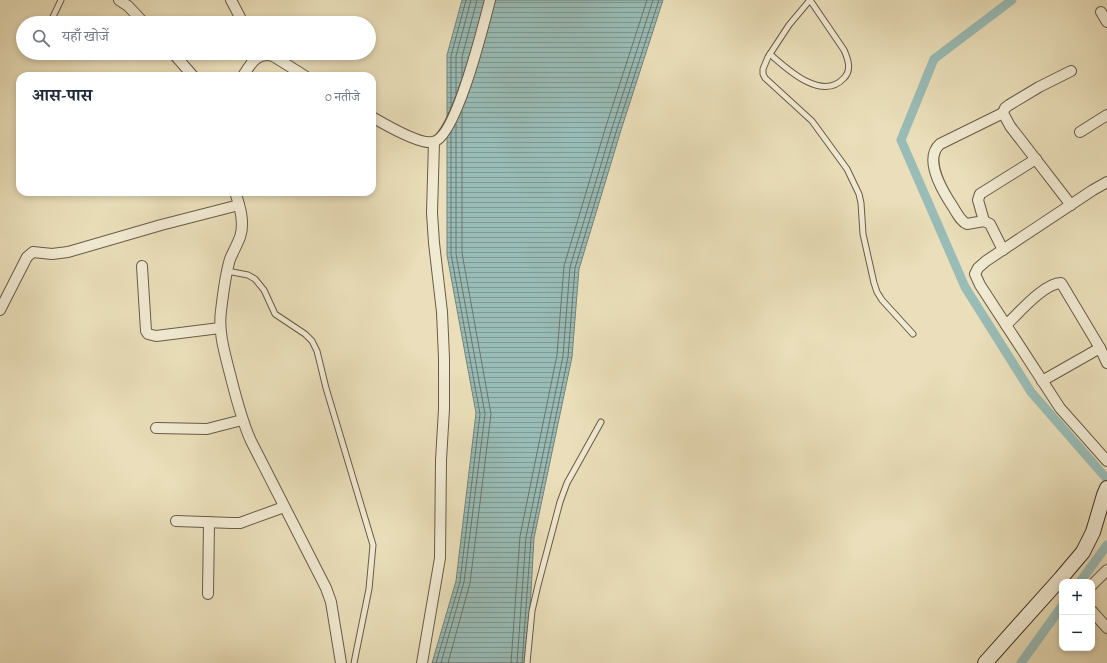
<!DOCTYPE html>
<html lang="hi">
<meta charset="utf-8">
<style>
body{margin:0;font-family:Alegreya,"Noto Serif Devanagari",serif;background:#f6f6f7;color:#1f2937}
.controls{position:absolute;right:12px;bottom:12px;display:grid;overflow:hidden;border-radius:8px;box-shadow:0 2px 6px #0003}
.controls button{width:36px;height:36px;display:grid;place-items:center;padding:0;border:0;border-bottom:1px solid #e0e1e3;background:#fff;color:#1f2937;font:20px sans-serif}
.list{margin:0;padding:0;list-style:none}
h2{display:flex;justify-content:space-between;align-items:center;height:52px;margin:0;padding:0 16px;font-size:17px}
h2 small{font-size:13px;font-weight:400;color:#747a83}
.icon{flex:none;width:22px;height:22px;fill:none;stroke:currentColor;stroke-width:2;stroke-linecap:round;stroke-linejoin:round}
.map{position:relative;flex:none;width:1107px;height:663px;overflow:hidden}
.search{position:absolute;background:#fff;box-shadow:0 2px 6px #0003;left:16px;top:16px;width:360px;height:44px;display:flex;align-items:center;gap:10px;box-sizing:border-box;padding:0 14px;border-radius:22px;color:#747a83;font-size:15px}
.panel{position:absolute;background:#fff;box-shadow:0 2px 6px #0003;left:16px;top:72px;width:360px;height:124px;border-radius:12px}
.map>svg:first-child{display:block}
</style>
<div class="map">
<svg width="1107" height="663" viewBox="0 0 1107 663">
<defs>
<pattern id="water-rules" width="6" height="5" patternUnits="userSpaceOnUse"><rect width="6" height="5" fill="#99bcb6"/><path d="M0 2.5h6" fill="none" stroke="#7e9994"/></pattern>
</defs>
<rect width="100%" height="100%" fill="#eadfba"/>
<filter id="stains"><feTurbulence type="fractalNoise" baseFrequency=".005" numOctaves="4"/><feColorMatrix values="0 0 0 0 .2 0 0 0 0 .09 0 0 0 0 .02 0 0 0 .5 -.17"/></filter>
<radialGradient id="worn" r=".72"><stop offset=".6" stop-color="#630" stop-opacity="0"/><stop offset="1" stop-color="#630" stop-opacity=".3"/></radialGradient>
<polygon fill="url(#water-rules)" stroke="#75847a" points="462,0 663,0 621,130 579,269 572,357 534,538 528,645 525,663 432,663 456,581 476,413 447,255 447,55"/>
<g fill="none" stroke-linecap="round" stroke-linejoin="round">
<g stroke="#6c766c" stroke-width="1">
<polyline points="462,77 462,57 477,0"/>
<polyline points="456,94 456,56 471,0"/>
<polyline points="451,106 451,56 466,0"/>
<polyline points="436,663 460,582 480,414 451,254 451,132"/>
<polyline points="441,663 464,582 485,414 456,254 456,124"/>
<polyline points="448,663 470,583 491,414 462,253 462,111"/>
<polyline points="511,663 520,536 557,355 564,266 606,126 647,0"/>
<polyline points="517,663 526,537 563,356 570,267 612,128 653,0"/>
<polyline points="522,663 531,538 568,357 575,268 617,129 659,0"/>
</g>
<g stroke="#99bcb6" stroke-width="9">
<polyline points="1012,0 934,59 901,140 965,287 1031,392 1107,479"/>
<polyline points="1080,582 1107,545"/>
<polyline points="1021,663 1062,606"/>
</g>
<g stroke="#695b47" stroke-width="7">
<g id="lane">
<polyline points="810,0 789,25 768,57 763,69 763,74 765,78 812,121 847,169 859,194 861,203 863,234 874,283 877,292 882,300 913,334"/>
<polyline points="50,23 61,0"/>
<path d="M 770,54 C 787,69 822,102 844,78 C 852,70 848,59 844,50 L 810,0"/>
<polyline points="227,271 248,275 255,279 264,290 275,314 305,334 312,341 317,351 326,388 373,545 369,589 354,663"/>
<polyline points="527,663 532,611 538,585 560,502 567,483 601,422"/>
</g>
</g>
<g stroke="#695b47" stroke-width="12">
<g id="street">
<polyline points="119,0 128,6 144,23"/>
<polyline points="231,0 243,23"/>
<polyline points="1101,12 1107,22"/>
<polyline points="173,53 193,76"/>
<path d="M 243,76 C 250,65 257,51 273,56 L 305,76"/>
<path d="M 372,117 C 384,124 420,145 433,142 C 456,138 484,23 490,0"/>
<polyline points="1080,132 1107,115"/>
<polyline points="1107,182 1093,190 986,261 978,268 975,274 980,285 1060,408 1107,461"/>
<path d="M 235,192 C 240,206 245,223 240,237 C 237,245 233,252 230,259 C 225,276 223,294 221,311 C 218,332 225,354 230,374 C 236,397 241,419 251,441 L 326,588 L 331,602 L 341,663"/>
<polyline points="1071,205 1010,126 1003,113 1005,108 1009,105 1039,87 1071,71"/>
<polyline points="984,221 978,200 980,194 1036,159"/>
<path d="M 1003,250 L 990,224 L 984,221 L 967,224 C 960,221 957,213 953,207 C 943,192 923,159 940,144 L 1003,113"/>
<polyline points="142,266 146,331 148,334 156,336 220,328"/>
<polyline points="0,310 27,257 33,252 52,254 68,252 161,225 239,205"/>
<path d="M 1006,325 C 1018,314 1044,283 1061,283 L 1063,286 L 1100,348 L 1107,363"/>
<polyline points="1042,381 1100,348"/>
<polyline points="156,428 207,429 242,420"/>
<polyline points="176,521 232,523 240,523 284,507"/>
<polyline points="1092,585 1107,570"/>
<polyline points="208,594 209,522"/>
<polyline points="1092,611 1107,628"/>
<polyline points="422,663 440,558 441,460 444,409 444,358 442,312 434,243 432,213 434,142"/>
</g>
</g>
<g stroke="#3e2f21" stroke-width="16">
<polyline id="secondary" points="985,663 1061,578 1083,552 1093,532 1104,495 1107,488"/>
</g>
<use href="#lane" stroke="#f1ead2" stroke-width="5"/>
<use href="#street" stroke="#f1ead2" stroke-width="10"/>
<use href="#secondary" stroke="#f1ead2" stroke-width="14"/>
</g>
<rect width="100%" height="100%" filter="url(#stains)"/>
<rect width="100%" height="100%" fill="url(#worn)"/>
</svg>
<div class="controls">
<button>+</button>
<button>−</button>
</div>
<div class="search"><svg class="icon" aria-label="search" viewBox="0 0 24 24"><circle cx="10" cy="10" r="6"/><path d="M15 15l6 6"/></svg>यहाँ खोजें</div>
<section class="panel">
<h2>आस-पास<small>0 नतीजे</small></h2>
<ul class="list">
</ul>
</section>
</div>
